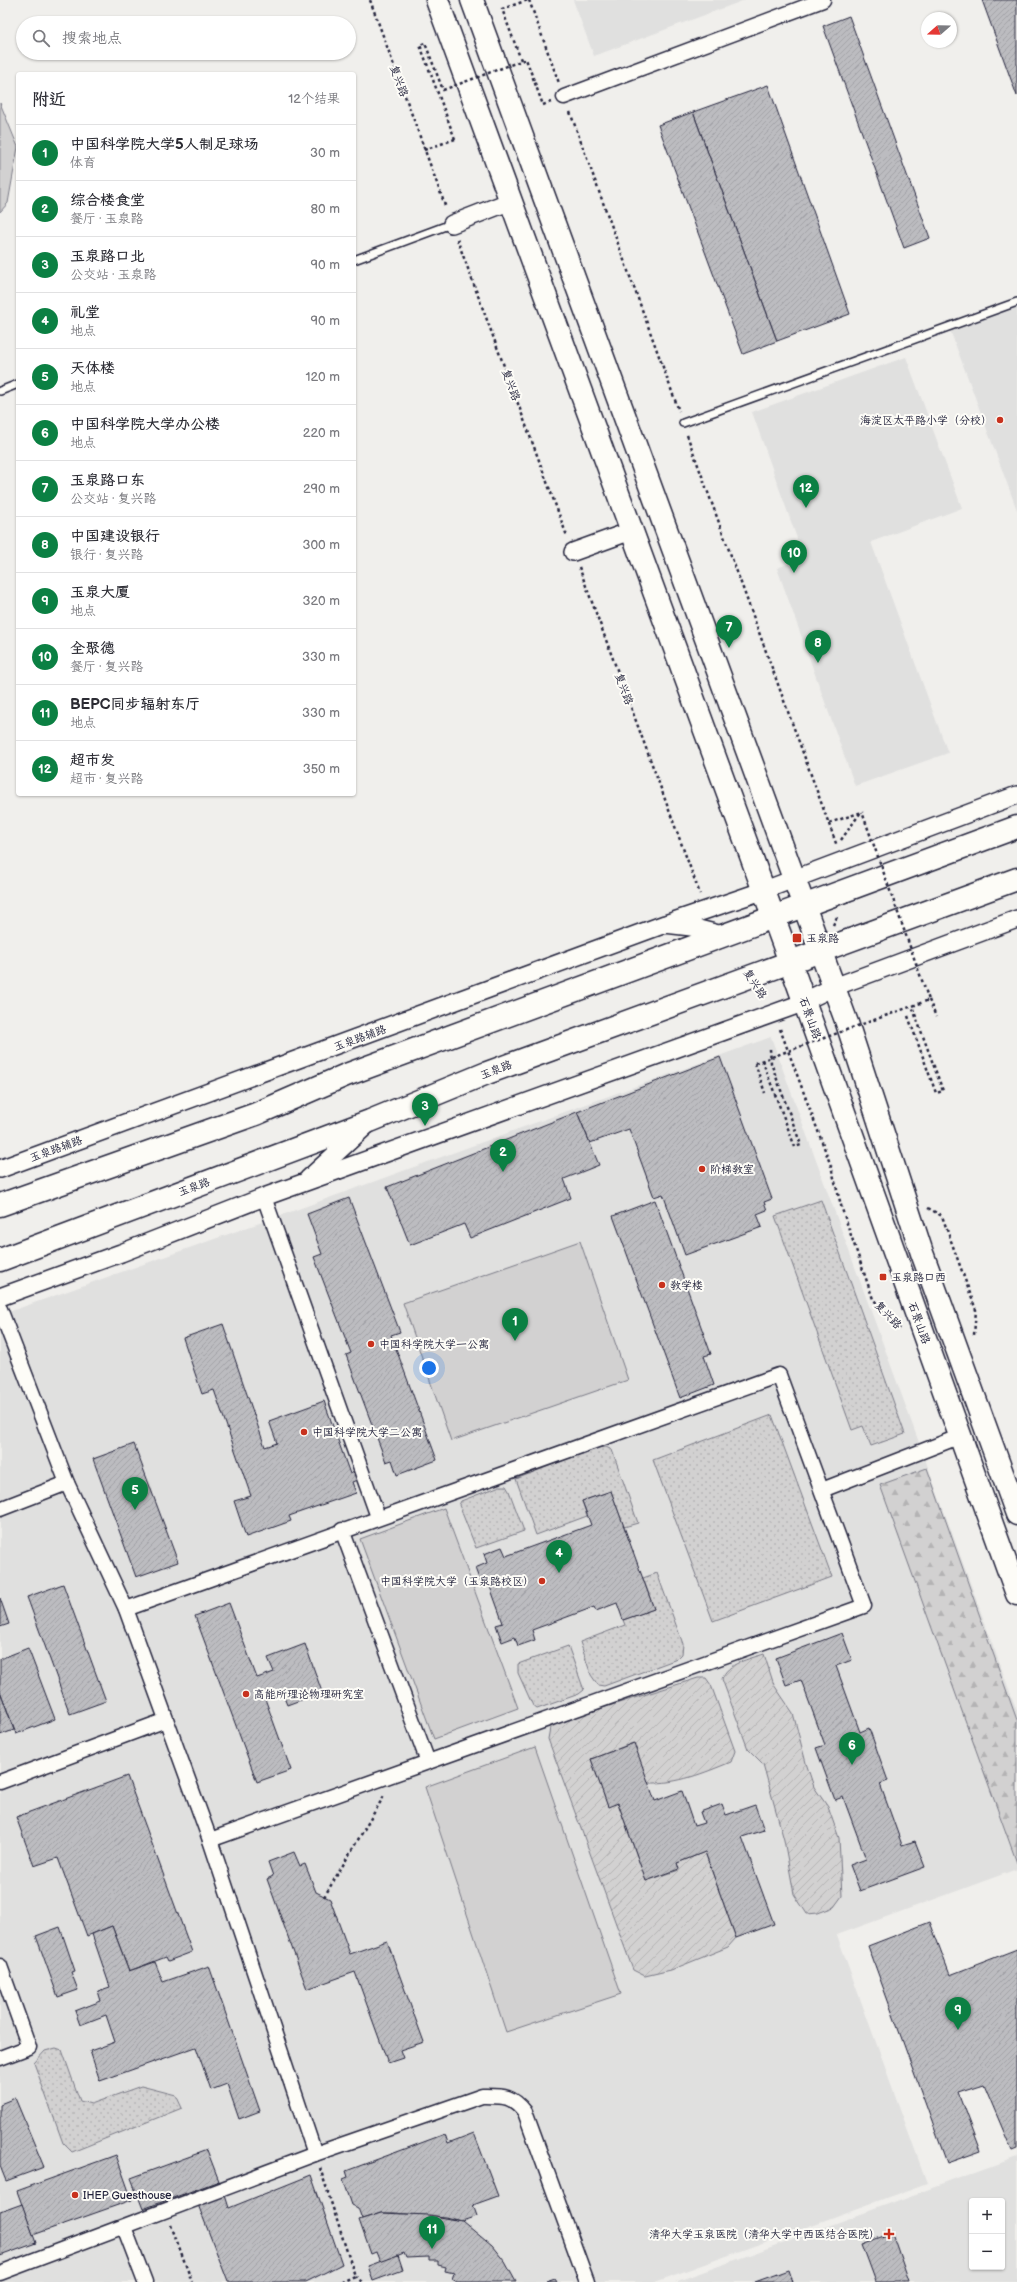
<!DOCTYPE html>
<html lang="zh">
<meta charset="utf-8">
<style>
body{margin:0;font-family:"Balsamiq Sans","LXGW WenKai TC",sans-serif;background:#f2f2f3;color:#2b2b33}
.controls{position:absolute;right:12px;bottom:12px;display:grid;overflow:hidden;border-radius:4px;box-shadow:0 1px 3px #0004}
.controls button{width:36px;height:36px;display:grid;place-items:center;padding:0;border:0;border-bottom:1px solid #e1e1e2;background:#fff;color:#2b2b33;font:20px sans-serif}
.compass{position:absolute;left:921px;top:12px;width:36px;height:36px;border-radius:50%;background:#fff;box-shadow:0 1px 3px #0004;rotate:250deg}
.you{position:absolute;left:429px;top:1368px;width:14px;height:14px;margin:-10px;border:3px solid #fff;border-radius:50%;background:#1a73e8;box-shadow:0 0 0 6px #1a73e833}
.badge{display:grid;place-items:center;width:26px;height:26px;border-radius:50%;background:#0b8043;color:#fff;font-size:13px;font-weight:700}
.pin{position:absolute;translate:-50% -33px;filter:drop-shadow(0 1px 2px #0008)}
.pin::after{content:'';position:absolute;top:21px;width:14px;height:12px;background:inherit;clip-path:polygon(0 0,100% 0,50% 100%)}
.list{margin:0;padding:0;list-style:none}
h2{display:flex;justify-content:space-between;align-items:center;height:52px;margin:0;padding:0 16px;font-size:17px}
h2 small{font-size:13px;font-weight:400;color:#7c7c81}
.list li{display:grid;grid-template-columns:26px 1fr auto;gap:12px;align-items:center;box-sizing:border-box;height:56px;padding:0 16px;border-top:1px solid #e1e1e2}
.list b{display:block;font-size:15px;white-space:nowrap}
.list p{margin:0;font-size:13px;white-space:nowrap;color:#7c7c81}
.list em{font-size:13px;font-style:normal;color:#7c7c81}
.icon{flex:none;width:22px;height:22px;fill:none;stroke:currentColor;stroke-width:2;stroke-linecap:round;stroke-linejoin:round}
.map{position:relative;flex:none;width:1017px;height:2282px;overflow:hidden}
.search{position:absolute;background:#fff;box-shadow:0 1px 3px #0004;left:16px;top:16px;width:340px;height:44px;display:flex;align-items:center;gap:10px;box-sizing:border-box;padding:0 14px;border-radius:22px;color:#7c7c81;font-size:15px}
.panel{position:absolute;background:#fff;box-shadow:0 1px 3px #0004;left:16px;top:72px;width:340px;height:724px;border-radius:4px}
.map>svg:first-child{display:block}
</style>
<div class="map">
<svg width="1017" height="2282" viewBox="0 0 1017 2282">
<defs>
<pattern id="grass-dots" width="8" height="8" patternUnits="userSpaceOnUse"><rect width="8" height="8" fill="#d2d1d1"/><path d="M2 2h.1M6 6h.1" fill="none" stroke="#b4b3b4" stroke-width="1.8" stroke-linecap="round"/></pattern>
<pattern id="forest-firs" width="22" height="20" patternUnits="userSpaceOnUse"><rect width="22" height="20" fill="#d2d1d1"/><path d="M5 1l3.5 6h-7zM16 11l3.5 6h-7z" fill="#b4b3b4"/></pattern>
<pattern id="garden-furrows" width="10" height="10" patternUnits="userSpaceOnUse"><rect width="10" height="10" fill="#d2d1d1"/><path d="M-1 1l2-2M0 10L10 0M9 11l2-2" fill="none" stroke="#b4b3b4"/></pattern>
<pattern id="building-hatch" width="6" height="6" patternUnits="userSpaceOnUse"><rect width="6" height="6" fill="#bcbcc0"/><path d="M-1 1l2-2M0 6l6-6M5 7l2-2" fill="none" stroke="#a1a1a6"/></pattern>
</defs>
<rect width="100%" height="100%" fill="#f0efec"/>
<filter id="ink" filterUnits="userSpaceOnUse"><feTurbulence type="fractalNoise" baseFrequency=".025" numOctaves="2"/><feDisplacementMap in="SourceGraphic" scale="8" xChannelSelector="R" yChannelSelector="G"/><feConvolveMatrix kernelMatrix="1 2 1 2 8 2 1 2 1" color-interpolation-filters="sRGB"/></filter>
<g filter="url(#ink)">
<g fill="#e0e0df" fill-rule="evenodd">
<polygon points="573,0 745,0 594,56"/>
<polygon points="1017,305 1017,510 950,330"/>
<polygon points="906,357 962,508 871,542 948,753 855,786 777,568 804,558 752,412"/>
<polygon points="771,1037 1017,1711 1017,1869 837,1935 927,2183 655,2282 0,2282 0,1315 271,1219"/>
<path d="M 1017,2157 L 1017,2282 L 675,2282 ZM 972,2201 L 1002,2201 L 1002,2267 L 972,2267 Z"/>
</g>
<g fill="url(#grass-dots)" stroke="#7a7a86">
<polygon points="821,1200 905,1434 871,1446 863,1426 852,1430 775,1216"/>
<polygon points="772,1415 832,1577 713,1621 653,1460"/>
<polygon points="606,1447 612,1450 638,1523 624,1527 611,1491 582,1501 587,1516 536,1535 516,1479 595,1448"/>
<polygon points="500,1486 506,1486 509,1491 524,1531 476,1548 459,1505 461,1501"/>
<polygon points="657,1573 683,1644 682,1654 677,1659 604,1686 598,1685 591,1675 580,1642 625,1625 623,1620 654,1609 643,1578"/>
<polygon points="568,1646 584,1690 579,1694 537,1709 533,1706 518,1673 518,1664"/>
<polygon points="56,2048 62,2050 80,2101 91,2104 141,2086 176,2095 182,2108 72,2152 63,2143 34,2063 45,2051"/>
</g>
<polygon fill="url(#forest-firs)" stroke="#7a7a86" points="927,1468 1017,1720 1017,1863 880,1485"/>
<g fill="url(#garden-furrows)" stroke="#7a7a86">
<path d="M 764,1654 L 774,1685 L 793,1713 L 806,1763 L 814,1787 L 828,1807 L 839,1838 L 842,1896 L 834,1907 L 818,1913 L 807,1914 L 794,1894 L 784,1840 L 763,1764 L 748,1749 L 722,1679 C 727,1663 749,1659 764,1654 Z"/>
<path d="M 698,1678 L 706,1678 L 711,1685 L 735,1751 L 731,1762 C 704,1773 678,1784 648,1783 L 633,1743 L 591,1759 L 608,1806 L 618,1803 L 646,1881 L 679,1870 L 677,1863 L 705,1852 L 736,1938 L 728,1947 L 671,1970 L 645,1976 L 633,1970 L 548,1739 L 550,1728 L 558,1722 Z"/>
</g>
<g fill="#d2d1d1" stroke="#7a7a86">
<polygon points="0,103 18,147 8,203 0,212"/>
<polygon points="580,1241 628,1380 451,1441 403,1303"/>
<polygon points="444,1508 518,1708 434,1739 360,1539"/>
<polygon points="535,1747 621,1994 506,2032 425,1787"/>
</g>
<g fill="url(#building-hatch)" stroke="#22223b">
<polygon points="982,0 1017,0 1017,96"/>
<polygon points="849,16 930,238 904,248 823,26"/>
<polygon points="768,85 850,314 777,341 693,112"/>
<polygon points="693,112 777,341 743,354 658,125"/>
<polygon points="720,1057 772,1199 764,1202 767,1210 757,1214 762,1227 685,1255 663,1194 654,1197 629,1129 590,1143 577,1112"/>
<polygon points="577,1112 599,1165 564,1179 571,1198 470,1238 464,1224 410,1245 387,1187"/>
<polygon points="349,1198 400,1332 391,1335 437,1460 397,1475 392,1460 386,1462 346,1355 351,1353 314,1257 322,1254 307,1214"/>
<polygon points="655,1200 711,1354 704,1356 714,1385 680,1398 613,1216"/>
<polygon points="223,1324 265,1447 277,1443 269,1421 324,1401 350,1474 354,1472 357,1480 352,1482 356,1493 289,1516 291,1521 246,1537 234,1501 251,1496 214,1390 202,1394 183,1338"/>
<polygon points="134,1444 178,1562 136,1577 93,1459"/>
<polygon points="611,1491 654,1609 623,1620 617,1603 596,1611 594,1607 532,1630 535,1640 518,1646 515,1637 502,1642 496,1625 503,1623 489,1584 482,1587 475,1568 487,1563 484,1554 502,1547 506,1556 591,1525 582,1501"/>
<polygon points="63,1584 106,1701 70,1714 27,1597"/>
<polygon points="0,1598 9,1624 0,1627"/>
<polygon points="229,1603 257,1678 274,1672 268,1658 305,1644 322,1692 287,1705 281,1690 264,1696 291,1770 257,1782 195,1616"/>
<polygon points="842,1633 852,1660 836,1666 860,1732 869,1728 888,1781 880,1784 902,1845 915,1841 925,1867 860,1891 850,1865 866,1859 843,1797 835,1800 816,1748 825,1745 801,1680 786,1685 776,1658"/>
<polygon points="28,1648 55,1719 16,1734 0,1691 0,1659"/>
<polygon points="0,1691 14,1730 0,1735"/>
<polygon points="634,1743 655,1801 682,1791 694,1826 704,1823 700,1812 722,1804 726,1815 755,1805 764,1830 742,1837 774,1924 736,1938 705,1852 677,1863 679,1869 646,1881 618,1803 608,1807 591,1759"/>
<polygon points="127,1776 192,1952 168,1961 166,1957 129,1971 112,1926 87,1936 58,1858 34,1866 16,1817"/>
<polygon points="294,1852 300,1866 305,1864 316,1892 330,1899 350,1954 387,1941 424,2042 400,2050 403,2058 388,2063 355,1972 307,1989 267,1879 273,1876 268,1862"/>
<polygon points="930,1922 950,1975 1017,1949 1017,2149 1012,2151 984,2085 959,2093 981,2151 947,2163 868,1946"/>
<polygon points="112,1926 129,1971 155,1962 163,1982 209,1966 260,2111 239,2119 227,2084 211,2090 196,2047 100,2081 90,2051 115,2042 106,2015 80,2025 75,2011 101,2001 98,1991 110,1987 92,1934"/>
<polygon points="60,1927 75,1971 71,1972 78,1990 58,1997 36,1936"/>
<polygon points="15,2098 44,2167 6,2181 0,2166 0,2104"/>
<polygon points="474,2133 498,2196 473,2205 477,2216 462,2221 446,2217 394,2213 381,2213 362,2219 358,2208 352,2205 343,2179 348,2177 346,2171 445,2134 448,2143"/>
<polygon points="207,2150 219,2181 143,2209 131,2178"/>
<polygon points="116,2155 132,2200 33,2235 17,2191"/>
<polygon points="311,2175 342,2264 306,2282 228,2282 197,2202 224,2192 229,2208"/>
<polygon points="22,2204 36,2243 0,2256 0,2212"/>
<polygon points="381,2213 429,2215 462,2221 492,2246 505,2262 516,2282 457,2282 452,2279 454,2273 445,2271 446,2267 438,2265 438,2261 429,2261 429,2257 406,2258 404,2253 380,2262 376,2252 371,2254 359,2220"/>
<polygon points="892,2233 909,2282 876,2282 862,2244"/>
<polygon points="398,2255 403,2270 373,2281 368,2266"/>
<polygon points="788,2270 792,2282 755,2282"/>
<polygon points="555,2279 557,2282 546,2282"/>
</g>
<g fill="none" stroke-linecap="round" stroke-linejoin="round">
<g stroke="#22223b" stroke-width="10">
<g id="service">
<polyline points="354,260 451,224"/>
<polyline points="0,391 18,384"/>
<polyline points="683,423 1017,302"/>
</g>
</g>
<g stroke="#22223b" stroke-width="17">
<g id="minor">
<polyline points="564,97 823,0"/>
<polyline points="264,1197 378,1517"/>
<polyline points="0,1309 67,1483 126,1609 210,1840 315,2154"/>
<polyline points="822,1490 961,1436"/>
<polyline points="0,1509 67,1483"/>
<polyline points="342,1530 428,1762"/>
<polyline points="126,1609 779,1375 864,1606 210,1840"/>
<polyline points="0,1782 166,1720"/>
<polyline points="0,1966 29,2047 0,2058"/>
<polyline points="124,2227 145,2282"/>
<path d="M 0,2273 L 315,2154 L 482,2096 C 503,2096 512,2095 525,2112 L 587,2282"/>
</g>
</g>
<g stroke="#22223b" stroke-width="20">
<g id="tertiary">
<polyline points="452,224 511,201"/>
<polyline points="573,552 631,531"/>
<polyline points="668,923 762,891 1017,795"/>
<polyline points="0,1169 665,924 691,927 722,935"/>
<polyline points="308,1179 367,1125"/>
<polyline points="0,1297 121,1253 264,1197 794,1006 834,987 1017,919"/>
</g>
</g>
<g stroke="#22223b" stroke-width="25">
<g id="primary">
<polyline points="0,1205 256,1114 346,1075 1017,827"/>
<polyline points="0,1260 370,1121 487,1073 1017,879"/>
</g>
</g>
<g stroke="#22223b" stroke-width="25">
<g id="trunk">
<polyline points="437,0 790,962 1017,1594"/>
<polyline points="472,0 847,1023 922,1253 1017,1514"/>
</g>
</g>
<g stroke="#22223b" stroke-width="2.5" stroke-dasharray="3 3" stroke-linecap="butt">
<polyline points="370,0 446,208"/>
<polyline points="529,0 559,83"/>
<polyline points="521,60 502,9 528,0"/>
<polyline points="543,105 551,102"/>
<polyline points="570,112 679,411"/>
<polyline points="424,150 455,139"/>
<polyline points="457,239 567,536"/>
<polyline points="687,435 837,846"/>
<polyline points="579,567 700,894"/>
<polyline points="829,823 862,812"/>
<polyline points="841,840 861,812"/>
<polyline points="833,925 838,915"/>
<polyline points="929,1000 936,1017"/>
<polyline points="908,1016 936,1093 943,1091 912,1006"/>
<polyline points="780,1029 831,1166 842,1209 873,1299 900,1329"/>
<polyline points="762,1060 795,1147 801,1145 771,1063 770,1049"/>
<polyline points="755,1063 765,1093"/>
<polyline points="928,1208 942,1216 976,1310 974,1335"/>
<polyline points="324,1897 384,1796"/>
<polyline points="320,2168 355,2276 342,2282"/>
<polyline points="171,2225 192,2282"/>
<polyline points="355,2276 362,2282"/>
</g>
<use href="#service" stroke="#fdfcf7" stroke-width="7"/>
<use href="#minor" stroke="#fdfcf7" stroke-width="14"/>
<use href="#tertiary" stroke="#fdfcf7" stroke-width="17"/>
<use href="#primary" stroke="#fdfcf7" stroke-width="22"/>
<use href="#trunk" stroke="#fdfcf7" stroke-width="22"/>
<g stroke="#22223b" stroke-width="2.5" stroke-dasharray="3 3" stroke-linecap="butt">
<polyline points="455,139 420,45 425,43 443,90 526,59 543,105"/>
<polyline points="755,1063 929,1000 862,812"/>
</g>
</g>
</g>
<g fill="#c8321e" stroke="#fdfcf7" stroke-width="1.5">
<circle cx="1000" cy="420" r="4"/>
<rect x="792" y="933" width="10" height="10" rx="2"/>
<circle cx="702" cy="1169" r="4"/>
<rect x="879" y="1273" width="8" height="8" rx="2"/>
<circle cx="662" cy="1285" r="4"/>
<circle cx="371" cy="1344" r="4"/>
<circle cx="304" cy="1432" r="4"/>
<circle cx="542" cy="1581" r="4"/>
<circle cx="246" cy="1694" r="4"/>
<circle cx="75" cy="2195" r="4"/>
<path d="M887 2228h4v4h4v4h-4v4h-4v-4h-4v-4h4z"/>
</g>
<g text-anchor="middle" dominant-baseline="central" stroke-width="4" stroke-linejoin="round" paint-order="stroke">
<g font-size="11" fill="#22223b" stroke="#fdfcf7">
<text transform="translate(399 81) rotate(70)">复兴路</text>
<text transform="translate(511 385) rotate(70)">复兴路</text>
<text transform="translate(624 689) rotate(70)">复兴路</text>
<text transform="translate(755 984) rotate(57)">复兴路</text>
<text transform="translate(810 1018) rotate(70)">石景山路</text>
<text transform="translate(360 1038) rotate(-20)">玉泉路辅路</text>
<text transform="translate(496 1070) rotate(-21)">玉泉路</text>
<text transform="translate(56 1149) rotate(-20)">玉泉路辅路</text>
<text transform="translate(194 1187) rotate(-20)">玉泉路</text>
<text transform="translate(888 1315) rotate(46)">复兴路</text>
<text transform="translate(919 1323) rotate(70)">石景山路</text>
</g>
<g font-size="11" fill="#22223b" stroke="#fdfcf7" text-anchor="start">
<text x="992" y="420" text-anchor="end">海淀区太平路小学（分校）</text>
<text x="806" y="938">玉泉路</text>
<text x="710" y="1169">阶梯教室</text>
<text x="891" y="1277">玉泉路口西</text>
<text x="670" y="1285">教学楼</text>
<text x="379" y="1344">中国科学院大学一公寓</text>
<text x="312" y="1432">中国科学院大学二公寓</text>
<text x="534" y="1581" text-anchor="end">中国科学院大学（玉泉路校区）</text>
<text x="254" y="1694">高能所理论物理研究室</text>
<text x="83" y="2195">IHEP Guesthouse</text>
<text x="880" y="2234" text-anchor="end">清华大学玉泉医院（清华大学中西医结合医院）</text>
</g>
</g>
</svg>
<div class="controls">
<button>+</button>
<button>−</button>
</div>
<svg class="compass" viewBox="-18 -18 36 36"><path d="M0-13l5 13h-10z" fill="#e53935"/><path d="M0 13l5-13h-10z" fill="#7c7c81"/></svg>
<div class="you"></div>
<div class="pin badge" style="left:515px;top:1341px">1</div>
<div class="pin badge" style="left:503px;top:1172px">2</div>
<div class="pin badge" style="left:425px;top:1126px">3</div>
<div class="pin badge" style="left:559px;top:1573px">4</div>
<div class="pin badge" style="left:135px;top:1510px">5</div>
<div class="pin badge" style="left:852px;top:1765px">6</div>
<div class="pin badge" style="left:729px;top:648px">7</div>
<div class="pin badge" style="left:818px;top:663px">8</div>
<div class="pin badge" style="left:958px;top:2030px">9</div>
<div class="pin badge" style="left:794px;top:573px">10</div>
<div class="pin badge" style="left:432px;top:2249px">11</div>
<div class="pin badge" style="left:806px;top:508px">12</div>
<div class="search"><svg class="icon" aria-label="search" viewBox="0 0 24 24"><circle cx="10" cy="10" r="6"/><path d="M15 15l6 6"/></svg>搜索地点</div>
<section class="panel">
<h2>附近<small>12个结果</small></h2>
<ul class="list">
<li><span class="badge">1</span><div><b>中国科学院大学5人制足球场</b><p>体育</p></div><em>30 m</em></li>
<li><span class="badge">2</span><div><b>综合楼食堂</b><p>餐厅 · 玉泉路</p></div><em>80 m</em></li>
<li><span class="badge">3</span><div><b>玉泉路口北</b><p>公交站 · 玉泉路</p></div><em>90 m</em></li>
<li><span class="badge">4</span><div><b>礼堂</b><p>地点</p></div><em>90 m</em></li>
<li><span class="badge">5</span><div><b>天体楼</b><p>地点</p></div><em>120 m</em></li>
<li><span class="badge">6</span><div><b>中国科学院大学办公楼</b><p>地点</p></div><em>220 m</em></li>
<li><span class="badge">7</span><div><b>玉泉路口东</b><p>公交站 · 复兴路</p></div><em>290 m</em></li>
<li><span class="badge">8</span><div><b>中国建设银行</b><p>银行 · 复兴路</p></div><em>300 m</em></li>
<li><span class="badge">9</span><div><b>玉泉大厦</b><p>地点</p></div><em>320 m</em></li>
<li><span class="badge">10</span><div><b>全聚德</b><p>餐厅 · 复兴路</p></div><em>330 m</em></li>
<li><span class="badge">11</span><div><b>BEPC同步辐射东厅</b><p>地点</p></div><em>330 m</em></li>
<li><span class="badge">12</span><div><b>超市发</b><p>超市 · 复兴路</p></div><em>350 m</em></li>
</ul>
</section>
</div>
